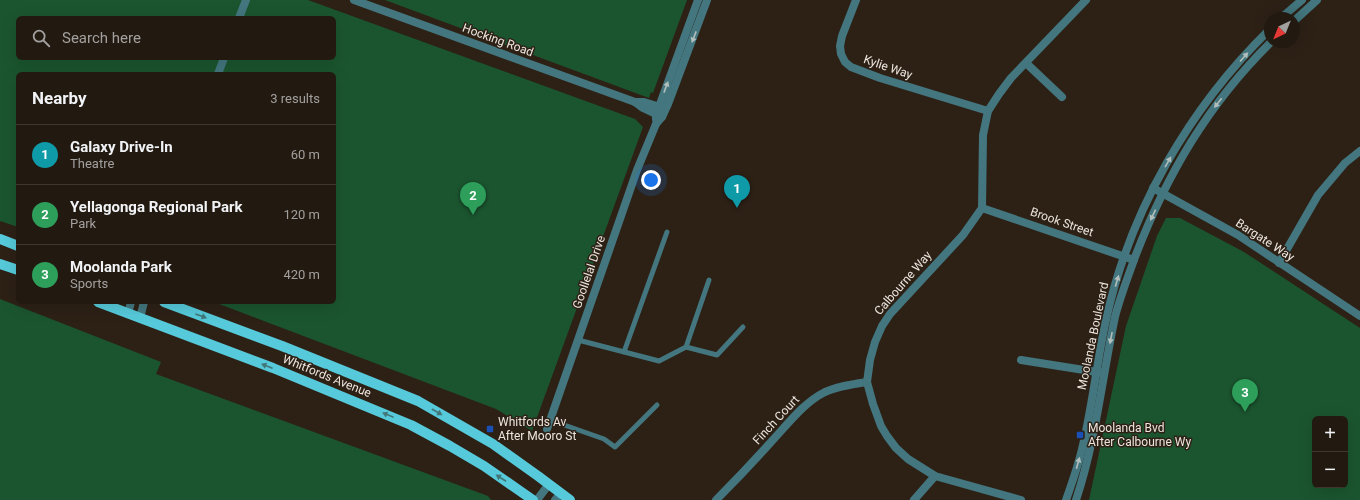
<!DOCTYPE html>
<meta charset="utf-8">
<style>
body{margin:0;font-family:Roboto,sans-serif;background:#2a2219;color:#f1f3f6}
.controls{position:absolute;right:12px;bottom:12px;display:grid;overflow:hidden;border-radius:6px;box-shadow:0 4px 16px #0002}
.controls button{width:36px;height:36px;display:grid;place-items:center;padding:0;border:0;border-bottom:1px solid #3f3830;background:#221910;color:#f1f3f6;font:20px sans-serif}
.compass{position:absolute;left:1264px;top:12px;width:36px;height:36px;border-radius:50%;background:#221910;box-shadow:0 4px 16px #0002;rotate:223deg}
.you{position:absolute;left:651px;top:180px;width:14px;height:14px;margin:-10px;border:3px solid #fff;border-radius:50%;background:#1a73e8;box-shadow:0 0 0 6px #1a73e833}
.badge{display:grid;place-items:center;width:26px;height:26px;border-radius:50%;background:#f788ec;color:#fff;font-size:13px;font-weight:700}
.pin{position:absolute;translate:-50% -33px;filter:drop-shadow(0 1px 2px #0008)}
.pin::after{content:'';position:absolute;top:21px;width:14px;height:12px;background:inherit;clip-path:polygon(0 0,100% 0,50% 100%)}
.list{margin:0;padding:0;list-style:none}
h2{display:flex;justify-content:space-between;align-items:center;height:52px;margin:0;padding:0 16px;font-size:17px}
h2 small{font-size:13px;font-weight:400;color:#a2a09f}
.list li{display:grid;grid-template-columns:26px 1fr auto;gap:12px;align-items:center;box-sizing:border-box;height:60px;padding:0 16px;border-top:1px solid #3f3830}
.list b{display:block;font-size:15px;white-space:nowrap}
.list p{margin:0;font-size:13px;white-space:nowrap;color:#a2a09f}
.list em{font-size:13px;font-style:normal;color:#a2a09f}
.icon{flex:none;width:22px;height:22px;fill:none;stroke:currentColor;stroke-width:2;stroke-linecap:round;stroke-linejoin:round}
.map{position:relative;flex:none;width:1360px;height:500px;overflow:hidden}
.search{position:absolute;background:#221910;box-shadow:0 4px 16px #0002;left:16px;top:16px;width:320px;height:44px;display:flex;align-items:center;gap:10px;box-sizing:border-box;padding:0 14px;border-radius:6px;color:#a2a09f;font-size:15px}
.panel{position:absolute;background:#221910;box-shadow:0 4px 16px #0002;left:16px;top:72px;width:320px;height:232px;border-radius:6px}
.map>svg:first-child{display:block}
</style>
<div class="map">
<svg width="1360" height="500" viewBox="0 0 1360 500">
<rect width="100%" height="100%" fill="#2d2116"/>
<g fill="#1b552f" fill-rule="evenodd">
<path d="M 0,0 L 308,0 L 635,119 L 643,127 L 532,431 L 496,409 L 214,302 L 334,302 L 334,74 L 18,74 L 18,227 L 0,221 ZM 18,18 L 334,18 L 334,58 L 18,58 Z"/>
<polygon points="385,0 687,0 653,93 651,92 649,98"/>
<path d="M 1166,218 L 1180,218 L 1244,252 L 1360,328 L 1360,500 L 1089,500 L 1126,326 L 1157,236 ZM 1315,419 L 1345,419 L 1345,485 L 1315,485 Z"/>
<polygon points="0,299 161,362 156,374 488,496 491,500 0,500"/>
</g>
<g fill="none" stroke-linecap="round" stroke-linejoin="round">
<g stroke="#43767e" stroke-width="5">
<polyline points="578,340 659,361 686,347 709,280"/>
<polyline points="686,347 717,355 743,327"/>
<polyline points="624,352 667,232"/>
<polyline points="550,420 604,439 615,447 657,405"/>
</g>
<g stroke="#43767e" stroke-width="8">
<polyline points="856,0 842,36 840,46 841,54 845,62 851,67 880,78 988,111"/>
<polyline points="239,18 246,0"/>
<polyline points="1026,63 1062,97"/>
<polyline points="218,74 224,58"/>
<polyline points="1153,188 1238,235 1360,316"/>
<polyline points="982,208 1134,260"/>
<polyline points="1279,263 1318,195 1345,163 1360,151"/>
<polyline points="128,314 131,302"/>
<polyline points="140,318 144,302"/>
<polyline points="1021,360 1103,373"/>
<polyline points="547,429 637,170 656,124"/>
<path d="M 716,500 C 735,481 753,462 771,442 C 788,424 803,403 825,392 C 838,386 853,384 867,382"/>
<polyline points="914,500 935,476"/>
<polyline points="1021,500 935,476 908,459 896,448 887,436 881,426 873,404 867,382 870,360 875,342 882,326 890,314 963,235 982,208 983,135 988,111 999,94 1011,78 1086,0"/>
</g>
<g stroke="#43767e" stroke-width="8">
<polyline points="354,0 635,102 643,108 662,117"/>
<polyline points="1281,18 1302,0"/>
<polyline points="1294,21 1317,0"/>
<polyline points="635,102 644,102 663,108"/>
<polyline points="656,119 656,115 698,0"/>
<polyline points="656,124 662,117 668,104 707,0"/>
<polyline points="537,500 549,484"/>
<polyline points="555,500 561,493"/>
<path d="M 1066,500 C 1071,486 1076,471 1080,457 C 1092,412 1096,365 1106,320 C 1130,210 1190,107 1270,29"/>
<path d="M 1076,500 C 1096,440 1102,378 1115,317 C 1120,297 1128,277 1135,257 C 1167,174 1208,104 1271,42"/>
</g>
<g stroke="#56cada" stroke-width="10">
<polyline points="0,239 18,246"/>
<polyline points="0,264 18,270"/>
<polyline points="98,302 273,368 411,425 450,446 484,466 533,500"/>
<polyline points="164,302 282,346 418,401 493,444 538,476 570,500"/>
</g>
</g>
<defs><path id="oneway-solid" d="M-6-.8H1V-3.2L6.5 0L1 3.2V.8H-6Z"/></defs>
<g fill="#b2bebc">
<use href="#oneway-solid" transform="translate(694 37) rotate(111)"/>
<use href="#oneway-solid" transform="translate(1244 57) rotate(-48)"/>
<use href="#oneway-solid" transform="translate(666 87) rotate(-70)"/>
<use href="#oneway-solid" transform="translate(1218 103) rotate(128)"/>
<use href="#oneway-solid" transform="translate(1168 162) rotate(-60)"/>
<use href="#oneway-solid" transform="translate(1153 215) rotate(115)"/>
<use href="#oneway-solid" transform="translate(1117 281) rotate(-74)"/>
<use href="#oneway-solid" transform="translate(1111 338) rotate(101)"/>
<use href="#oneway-solid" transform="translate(1078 463) rotate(-74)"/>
</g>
<g fill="#427678">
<use href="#oneway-solid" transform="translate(201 316) rotate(20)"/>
<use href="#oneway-solid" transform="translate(267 366) rotate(-159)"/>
<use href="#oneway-solid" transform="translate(437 412) rotate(30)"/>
<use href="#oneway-solid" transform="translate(388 415) rotate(-157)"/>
<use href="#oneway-solid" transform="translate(501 478) rotate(-147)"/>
</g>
<g fill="#1a4fb4" stroke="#2d2116" stroke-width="1.5">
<rect x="486" y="425" width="8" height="8" rx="2"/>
<rect x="1076" y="431" width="8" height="8" rx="2"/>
</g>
<g text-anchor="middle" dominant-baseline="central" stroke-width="3" stroke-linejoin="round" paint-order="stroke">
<g font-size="12" fill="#ede5de" stroke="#2d2116">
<text transform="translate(498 40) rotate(20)">Hocking Road</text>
<text transform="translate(888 67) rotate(19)">Kylie Way</text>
<text transform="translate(1062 222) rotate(19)">Brook Street</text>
<text transform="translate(1265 240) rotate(33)">Bargate Way</text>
<text transform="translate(589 272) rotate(-71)">Goollelal Drive</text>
<text transform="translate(903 283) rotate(-49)">Calbourne Way</text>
<text transform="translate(1093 336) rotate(-78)">Moolanda Boulevard</text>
<text transform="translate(327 376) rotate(22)">Whitfords Avenue</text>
<text transform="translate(776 420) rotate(-47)">Finch Court</text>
</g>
<g font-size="12" fill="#ede5de" stroke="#2d2116" text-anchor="start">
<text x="498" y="422">Whitfords Av<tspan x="498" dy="14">After Mooro St</tspan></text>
<text x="1088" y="428">Moolanda Bvd<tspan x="1088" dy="14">After Calbourne Wy</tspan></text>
</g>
</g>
</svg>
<div class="controls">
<button>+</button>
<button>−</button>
</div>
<svg class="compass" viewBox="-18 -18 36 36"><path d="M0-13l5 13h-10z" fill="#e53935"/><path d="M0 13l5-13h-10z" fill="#a2a09f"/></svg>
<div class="you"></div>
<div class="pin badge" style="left:737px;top:208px;background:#0f9aa8">1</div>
<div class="pin badge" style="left:473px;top:215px;background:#2e9e5b">2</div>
<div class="pin badge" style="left:1245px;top:412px;background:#2e9e5b">3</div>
<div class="search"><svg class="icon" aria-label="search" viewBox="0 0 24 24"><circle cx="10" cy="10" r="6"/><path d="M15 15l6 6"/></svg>Search here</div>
<section class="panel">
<h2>Nearby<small>3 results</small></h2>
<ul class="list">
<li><span class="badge" style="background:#0f9aa8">1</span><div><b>Galaxy Drive-In</b><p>Theatre</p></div><em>60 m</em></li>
<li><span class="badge" style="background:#2e9e5b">2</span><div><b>Yellagonga Regional Park</b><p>Park</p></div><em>120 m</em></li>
<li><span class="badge" style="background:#2e9e5b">3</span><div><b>Moolanda Park</b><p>Sports</p></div><em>420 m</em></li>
</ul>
</section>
</div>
